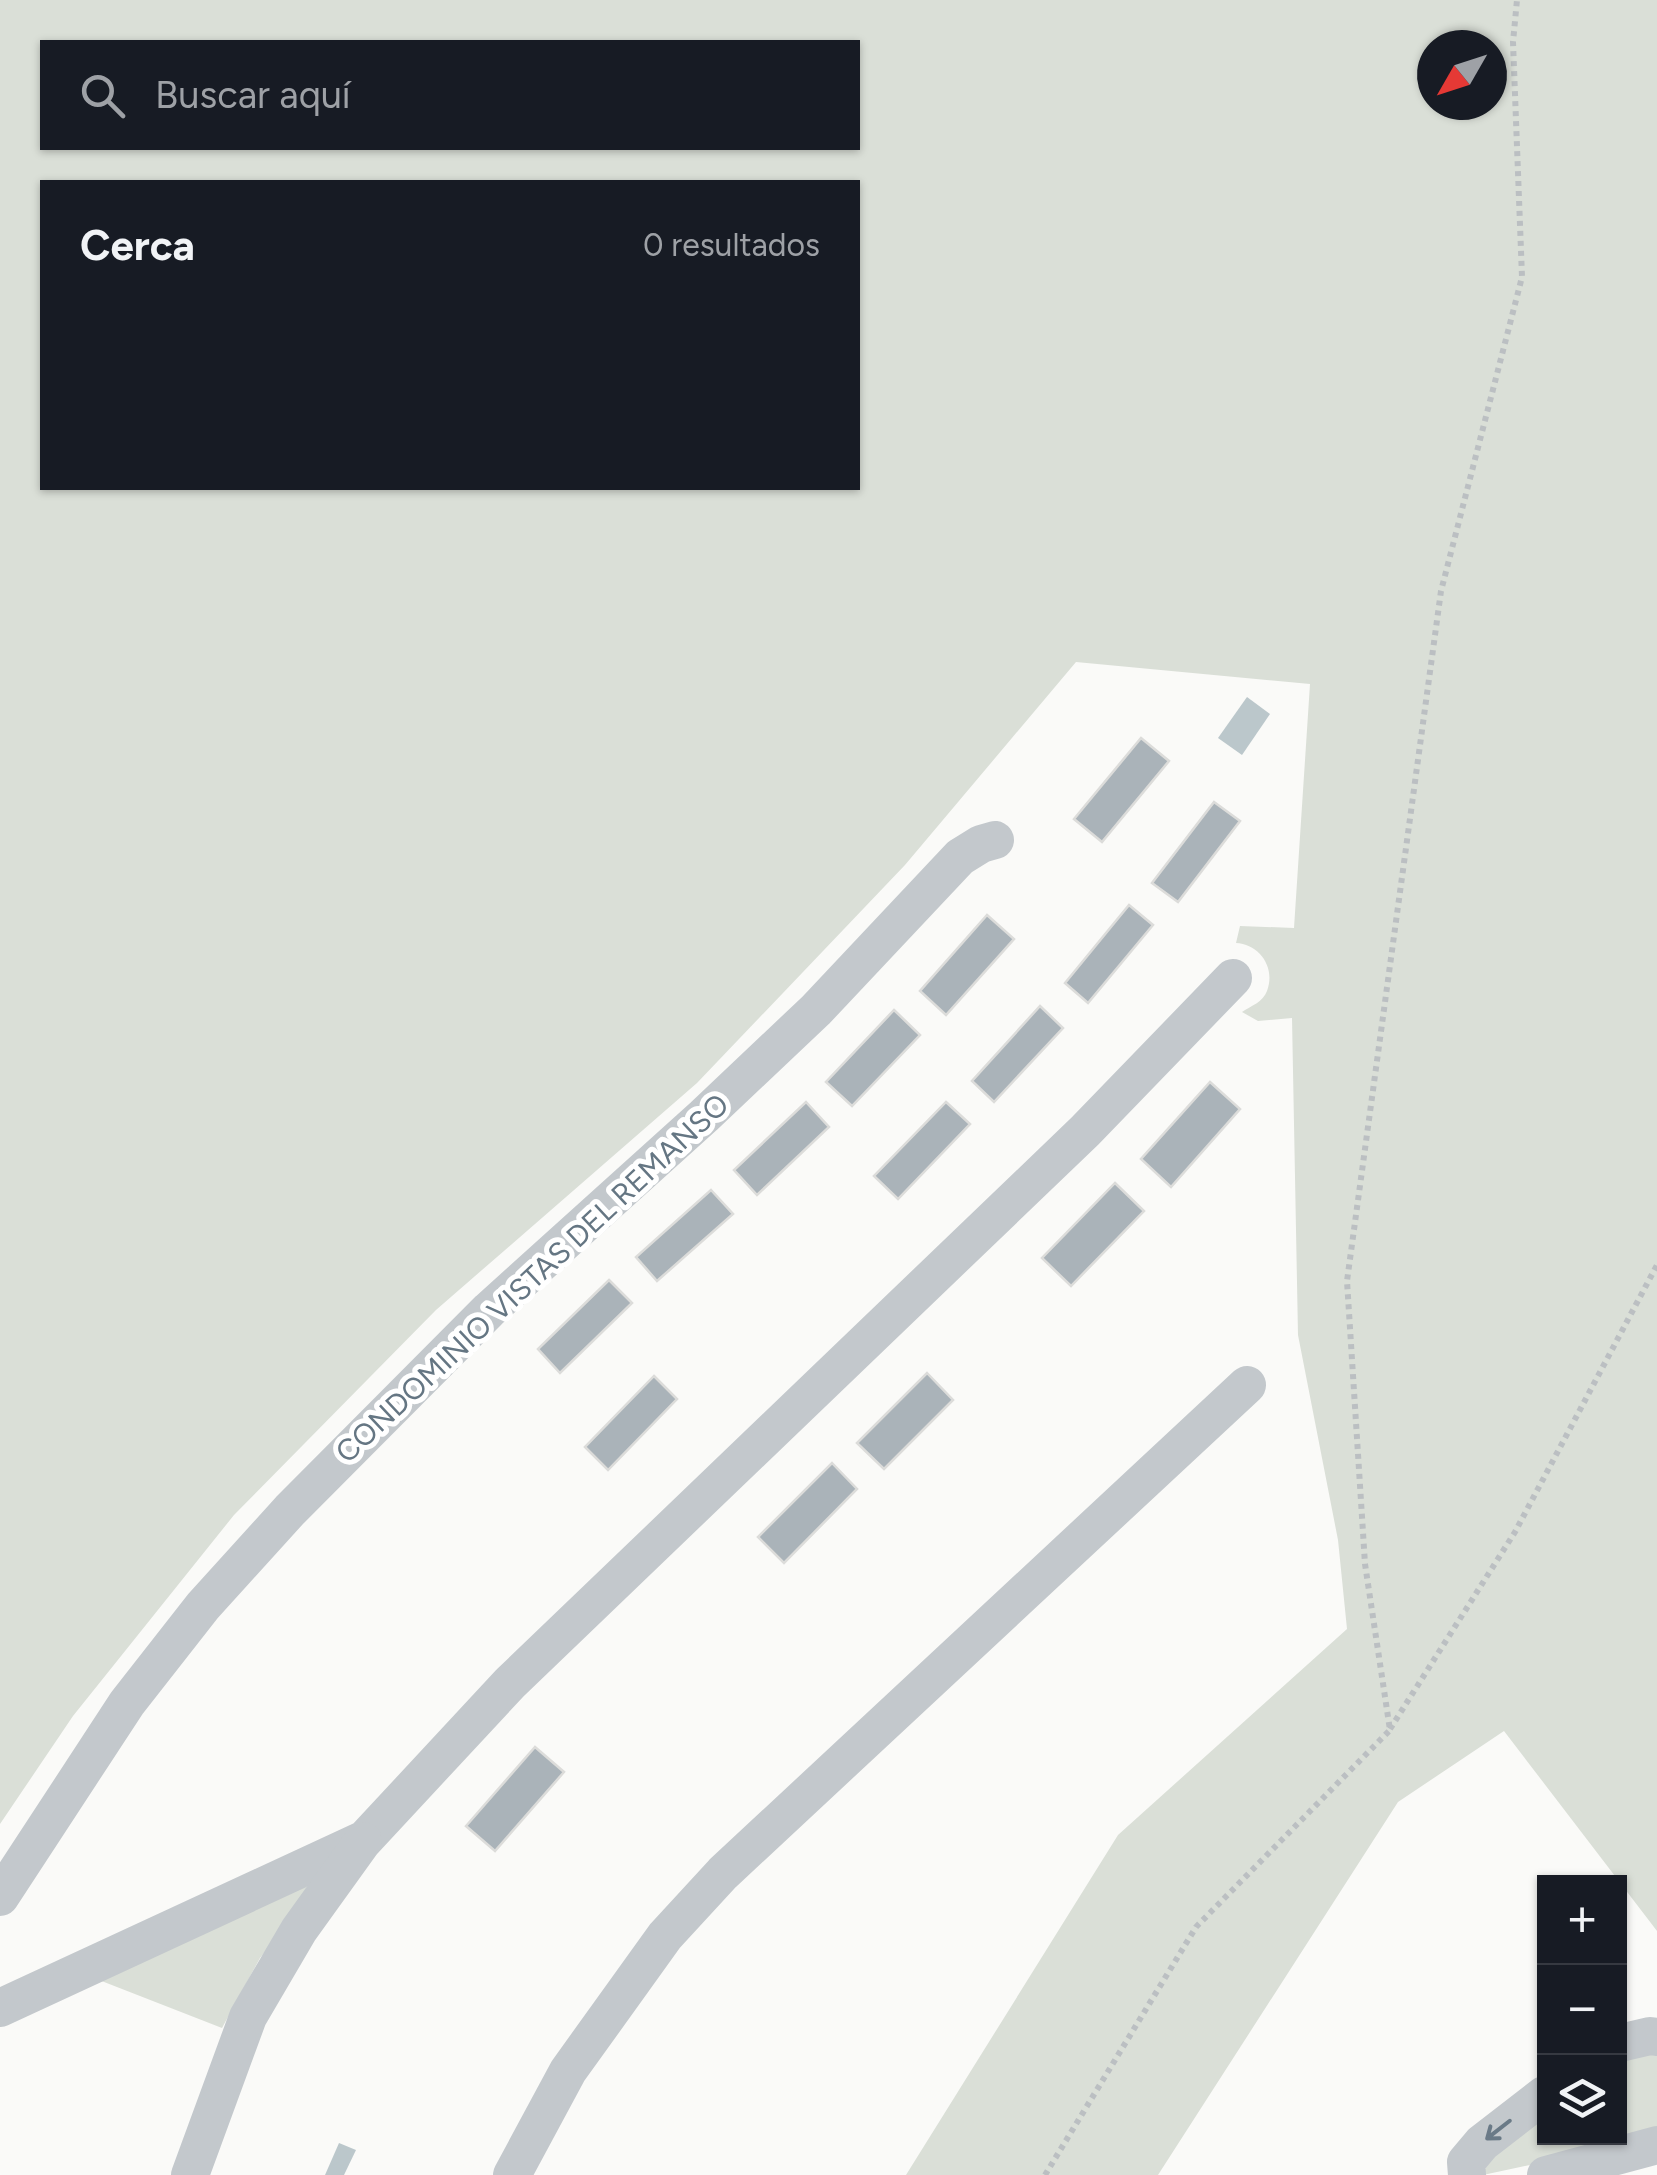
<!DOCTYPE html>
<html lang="es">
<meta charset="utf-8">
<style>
body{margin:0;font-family:Figtree,sans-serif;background:#242831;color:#f1f3f6}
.controls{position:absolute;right:30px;bottom:30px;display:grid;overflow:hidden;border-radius:0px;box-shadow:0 2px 8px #0004}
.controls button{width:90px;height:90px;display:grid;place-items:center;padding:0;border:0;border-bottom:2px solid #363941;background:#171b24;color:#f1f3f6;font:50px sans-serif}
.compass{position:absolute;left:1417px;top:30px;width:90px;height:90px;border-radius:50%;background:#171b24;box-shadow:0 2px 8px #0004;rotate:231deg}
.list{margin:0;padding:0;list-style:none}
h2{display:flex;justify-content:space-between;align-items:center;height:130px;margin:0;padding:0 40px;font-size:42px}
h2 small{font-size:32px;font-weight:400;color:#9ea1a6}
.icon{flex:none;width:55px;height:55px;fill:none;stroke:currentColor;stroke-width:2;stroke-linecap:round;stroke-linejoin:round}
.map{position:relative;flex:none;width:1657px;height:2175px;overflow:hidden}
.search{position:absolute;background:#171b24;box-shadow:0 2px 8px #0004;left:40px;top:40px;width:820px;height:110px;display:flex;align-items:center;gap:25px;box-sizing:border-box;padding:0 35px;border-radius:0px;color:#9ea1a6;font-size:38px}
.panel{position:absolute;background:#171b24;box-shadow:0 2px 8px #0004;left:40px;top:180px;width:820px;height:310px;border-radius:0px}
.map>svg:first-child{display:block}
</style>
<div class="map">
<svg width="1657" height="2175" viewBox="0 0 1657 2175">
<rect width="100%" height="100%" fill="#fafaf8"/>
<g fill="#dadfd7" fill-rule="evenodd">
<path d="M 0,0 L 1657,0 L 1657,1931 L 1504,1731 L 1398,1802 L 1158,2175 L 906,2175 L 1118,1835 L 1347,1629 L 1338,1540 L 1298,1335 L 1292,1018 L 1258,1021 L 1242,1012 C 1251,1006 1263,1002 1267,991 C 1276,967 1259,944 1236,943 L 1240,926 L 1294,928 L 1310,684 L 1076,662 L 905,865 L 697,1083 L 436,1310 L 234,1515 L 73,1716 L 0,1824 ZM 858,42 L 858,148 L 42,148 L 42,42 ZM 1492,45 L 1492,105 L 1432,105 L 1432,45 ZM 42,182 L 858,182 L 858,488 L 42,488 Z"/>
<polygon points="303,1886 309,1888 291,1919 260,1958 222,2028 99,1980"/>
<polygon points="1657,2053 1657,2138 1483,2175 1494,2144 1544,2108 1544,2138 1620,2138 1620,2055"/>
</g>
<g fill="#bbc7cb">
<polygon points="1247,697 1270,714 1242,755 1218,738"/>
<polygon points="339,2143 356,2150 344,2175 325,2175"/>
</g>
<g fill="#aab3b9" stroke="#dcdcda" stroke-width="2.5">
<polygon points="1141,738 1169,761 1102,842 1074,819"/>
<polygon points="1214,802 1240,821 1178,902 1152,883"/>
<polygon points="1129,905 1153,925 1088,1003 1065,983"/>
<polygon points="987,915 1014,939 946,1015 920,991"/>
<polygon points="1040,1006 1063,1028 994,1102 972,1081"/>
<polygon points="894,1010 920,1035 852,1106 826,1082"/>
<polygon points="1210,1082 1240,1109 1171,1187 1141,1159"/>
<polygon points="806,1102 829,1127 757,1195 734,1170"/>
<polygon points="946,1102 970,1124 898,1199 874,1176"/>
<polygon points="1115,1183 1144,1211 1071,1286 1042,1258"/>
<polygon points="711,1190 733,1214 657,1281 636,1257"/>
<polygon points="609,1280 632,1303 560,1373 538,1349"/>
<polygon points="927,1373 953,1400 884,1469 857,1443"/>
<polygon points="654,1376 677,1399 608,1470 585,1447"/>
<polygon points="832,1463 857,1489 784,1563 758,1537"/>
<polygon points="535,1747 564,1772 495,1851 466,1826"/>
</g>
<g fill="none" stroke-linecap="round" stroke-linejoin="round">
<g stroke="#bbbfc2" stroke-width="6" stroke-dasharray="5 5" stroke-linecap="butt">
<polyline points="1390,1729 1515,1532 1657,1265"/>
<polyline points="1045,2175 1196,1927 1390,1730 1365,1564 1347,1281 1441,591 1522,277 1513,42 1517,0"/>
</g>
<g stroke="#c3c8cc" stroke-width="38">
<polyline points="0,1897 127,1703 203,1606 290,1510 489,1310 704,1116 816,1010 960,857 981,844 995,840"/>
<polyline points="0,2008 365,1839 510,1683 1085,1131 1233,978"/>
<polyline points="1620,2043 1650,2036 1657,2037"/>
<polyline points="190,2175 248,2017 299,1930 363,1841"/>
<polyline points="512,2175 568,2071 665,1936 723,1873 1247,1385"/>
<polyline points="1467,2175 1466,2162 1482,2143 1544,2095"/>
<polyline points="1546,2175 1657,2145"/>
</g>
</g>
<defs><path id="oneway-shaft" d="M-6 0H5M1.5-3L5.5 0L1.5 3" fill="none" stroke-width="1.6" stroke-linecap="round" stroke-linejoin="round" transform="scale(2.5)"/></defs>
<use stroke="#6a7a87" href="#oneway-shaft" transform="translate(1498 2130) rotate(142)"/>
<g text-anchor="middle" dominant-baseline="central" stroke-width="10" stroke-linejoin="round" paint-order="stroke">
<g font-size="30" fill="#657683" stroke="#fff">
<text transform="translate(532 1278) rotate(-43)">CONDOMINIO VISTAS DEL REMANSO</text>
</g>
</g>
</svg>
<div class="controls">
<button>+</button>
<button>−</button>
<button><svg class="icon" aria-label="layers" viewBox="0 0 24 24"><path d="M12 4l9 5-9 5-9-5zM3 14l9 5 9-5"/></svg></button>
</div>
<svg class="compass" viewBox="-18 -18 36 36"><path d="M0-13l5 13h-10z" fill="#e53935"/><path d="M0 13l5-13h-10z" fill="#9ea1a6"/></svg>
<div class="search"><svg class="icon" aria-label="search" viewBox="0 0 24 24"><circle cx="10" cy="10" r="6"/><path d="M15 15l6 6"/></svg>Buscar aquí</div>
<section class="panel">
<h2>Cerca<small>0 resultados</small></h2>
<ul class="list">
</ul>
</section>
</div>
